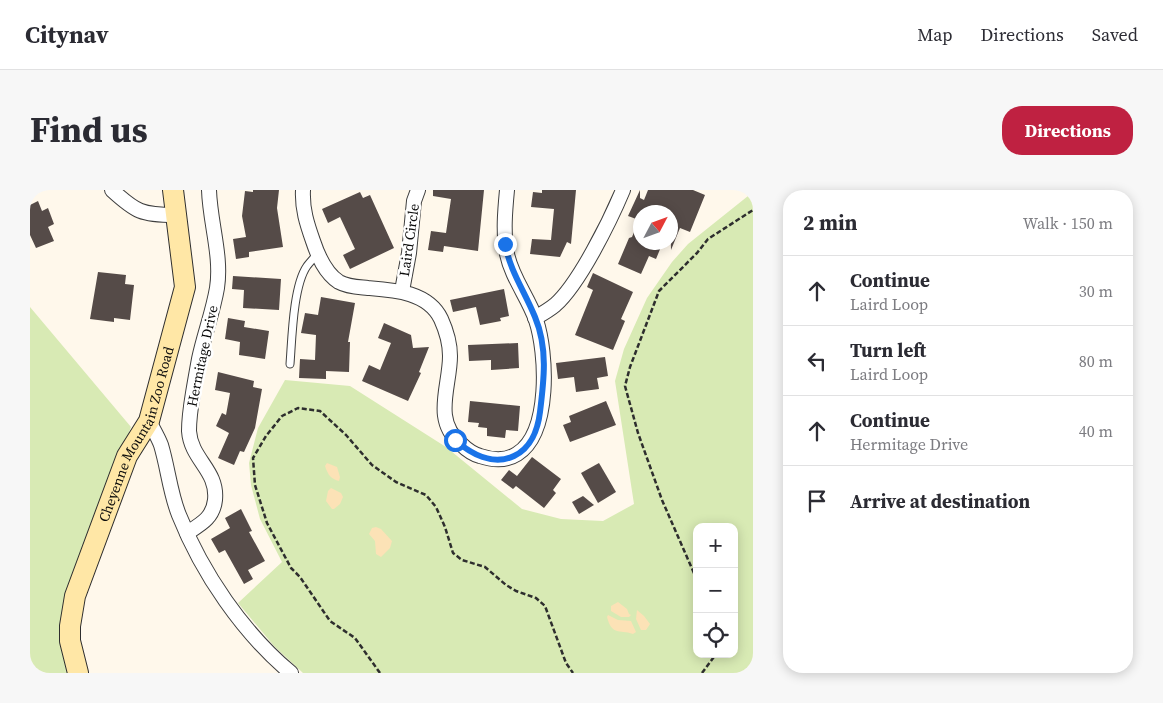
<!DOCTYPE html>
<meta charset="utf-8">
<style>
body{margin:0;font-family:"Source Serif 4",serif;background:#f7f7f7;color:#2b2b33}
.controls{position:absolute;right:15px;bottom:15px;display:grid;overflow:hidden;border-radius:10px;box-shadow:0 2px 12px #0003}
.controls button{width:45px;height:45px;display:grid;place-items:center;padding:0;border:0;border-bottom:1px solid #e1e1e2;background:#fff;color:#2b2b33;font:25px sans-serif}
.compass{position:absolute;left:603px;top:15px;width:45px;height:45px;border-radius:50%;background:#fff;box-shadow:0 2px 12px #0003;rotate:49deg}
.stop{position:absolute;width:15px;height:15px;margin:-11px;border:4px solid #1a73e8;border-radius:50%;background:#fff}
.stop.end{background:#1a73e8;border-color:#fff;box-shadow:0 1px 5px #0008}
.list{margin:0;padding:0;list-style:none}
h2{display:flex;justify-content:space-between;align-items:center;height:65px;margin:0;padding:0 20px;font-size:21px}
h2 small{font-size:16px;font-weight:400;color:#7c7c81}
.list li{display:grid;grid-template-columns:32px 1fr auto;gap:15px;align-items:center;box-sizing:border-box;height:70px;padding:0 20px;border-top:1px solid #e1e1e2}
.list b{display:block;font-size:19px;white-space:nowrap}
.list p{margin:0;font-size:16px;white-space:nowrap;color:#7c7c81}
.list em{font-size:16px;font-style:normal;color:#7c7c81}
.icon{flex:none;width:28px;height:28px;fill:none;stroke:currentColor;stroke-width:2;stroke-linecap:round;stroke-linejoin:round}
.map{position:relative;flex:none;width:723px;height:483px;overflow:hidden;border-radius:20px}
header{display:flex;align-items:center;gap:30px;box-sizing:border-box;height:70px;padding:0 25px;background:#fff;border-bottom:1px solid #e1e1e2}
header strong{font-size:24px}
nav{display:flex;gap:28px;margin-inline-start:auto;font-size:18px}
.intro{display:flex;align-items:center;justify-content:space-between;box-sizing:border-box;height:120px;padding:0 30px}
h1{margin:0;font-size:35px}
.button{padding:12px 22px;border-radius:20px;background:#bf2141;color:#fff;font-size:18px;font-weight:700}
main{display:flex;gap:30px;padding:0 30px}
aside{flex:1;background:#fff;border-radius:20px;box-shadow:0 2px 12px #0003}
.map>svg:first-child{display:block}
</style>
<header>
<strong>Citynav</strong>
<nav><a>Map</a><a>Directions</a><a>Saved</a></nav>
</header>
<div class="intro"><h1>Find us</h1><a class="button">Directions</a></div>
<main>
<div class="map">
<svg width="723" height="483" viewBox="0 0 723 483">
<rect width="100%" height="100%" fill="#fff8eb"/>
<g fill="#d8eab4" fill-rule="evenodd">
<path d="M 723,2 L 723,483 L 273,483 L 244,456 L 208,413 L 252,372 L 230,329 L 221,295 L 219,273 L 228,238 L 255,190 L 320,196 L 416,257 L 492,319 L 531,329 L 573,331 L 604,314 L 585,191 L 594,159 L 617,108 L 642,72 L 658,54 ZM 667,337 L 704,337 L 704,464 L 667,464 Z"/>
<polygon points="0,117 101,237 33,416 30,434 40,483 0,483"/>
</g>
<g fill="#fce2b6">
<path d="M 297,273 L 307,277 L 310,287 L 309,291 C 301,289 298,285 295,276 Z"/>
<polygon points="301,298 311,303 313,307 310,314 304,319 302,319 296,311 298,301"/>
<polygon points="346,337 351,339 362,351 360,358 351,367 346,364 345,351 339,344 342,338"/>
<polygon points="588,412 597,419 599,424 601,425 599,427 591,427 581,421 581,416"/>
<polygon points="607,420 614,426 620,434 616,440 611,440 606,429"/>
<path d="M 578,425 L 588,430 L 601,431 L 606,442 L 603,444 C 589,439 582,446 577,427 Z"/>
</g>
<g fill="#554b48">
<polygon points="223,0 249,0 247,18 253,57 219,62 219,67 206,69 203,49 216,47 212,26 215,1 223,2"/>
<polygon points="403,0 454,0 448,61 414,56 413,62 398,60 401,41 416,43 421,9 403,6"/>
<polygon points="512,0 546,0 541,54 537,52 530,67 500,64 502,49 521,50 524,19 501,17 503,2 512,3"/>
<polygon points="610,0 610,8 614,10 618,0 663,0 675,5 660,42 650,38 641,60 640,22 610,22 610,52 633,52 626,69 619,66 611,84 588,74 599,48 602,47 609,30 598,26"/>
<polygon points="330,2 333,8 340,5 364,58 320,79 313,65 325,59 310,27 298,33 292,19"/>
<polygon points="8,11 12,21 18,18 24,34 18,37 24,51 6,58 0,45 0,15"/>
<polygon points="68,82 96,85 95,94 104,95 100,130 84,128 84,132 60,129"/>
<polygon points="563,83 603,102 591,129 595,131 583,160 545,145 563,100 557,97"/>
<polygon points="203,86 251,89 249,120 213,118 214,100 202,99"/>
<polygon points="474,99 479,126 470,128 471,131 450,135 446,117 423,122 420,110"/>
<polygon points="291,107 325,113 318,152 320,152 319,182 296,181 296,189 269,188 270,169 285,170 286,145 271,143 275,123 288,125"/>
<polygon points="198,128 215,131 214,137 239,141 235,169 209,165 210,152 195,149"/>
<polygon points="354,133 381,145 383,158 399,157 389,182 391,183 378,211 332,191 339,175 350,180 361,153 348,148"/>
<polygon points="488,153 489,178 461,180 461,170 439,171 438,155"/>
<polygon points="575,167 578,186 567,188 569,199 546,202 544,187 528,189 526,173"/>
<polygon points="188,182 224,191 223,197 232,199 225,238 214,262 210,261 204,275 188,268 199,243 186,236 192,223 196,225 200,203 185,200"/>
<polygon points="440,211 490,216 488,241 476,240 475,248 457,246 457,238 448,237 449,233 438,232"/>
<polygon points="576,211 586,235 540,252 533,235 541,232 539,226"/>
<polygon points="502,267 531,289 523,300 526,303 514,318 486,296 483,299 471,290 479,280 487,286"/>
<polygon points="569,273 586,302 568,313 551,283"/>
<polygon points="553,306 564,315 549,324 542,312"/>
<polygon points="211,319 222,341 219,342 235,371 218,380 223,389 214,394 195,360 189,363 181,349 200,338 195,328"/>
</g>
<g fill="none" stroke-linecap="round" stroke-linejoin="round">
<g stroke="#3f3f3f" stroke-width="9">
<path id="lane" d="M 260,174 C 262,149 263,96 277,76 C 280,72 284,68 287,64"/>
</g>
<g stroke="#3f3f3f" stroke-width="16">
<g id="street">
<path d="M 82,0 C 106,22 112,25 145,25"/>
<path d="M 273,0 C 272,19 277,34 283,51 C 288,66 295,83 309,92 C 318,97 328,97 338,98 C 364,100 398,102 411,129 C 416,140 420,153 420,166 C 420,197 402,230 431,254 C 436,259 443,264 450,266 C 462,270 476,271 487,264 C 521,243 517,163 506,130 C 498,107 482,88 477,64 C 473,43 475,21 477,0"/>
<polyline points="372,101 379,63 384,11 388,0"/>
<path d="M 505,128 C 512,124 519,120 525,115 C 549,94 580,31 593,0"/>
<path d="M 119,231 C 123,239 128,247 131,255 C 138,278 140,303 149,325 C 172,383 213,443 261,483"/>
<path d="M 157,343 C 171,334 183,328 185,310 C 188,280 161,270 159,241 C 159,228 161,215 163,203 C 165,191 167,180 169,169 C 174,145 183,122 187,98 C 192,66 180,33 179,0"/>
</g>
</g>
<g stroke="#2e2e2e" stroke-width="22">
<g id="secondary">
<path id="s1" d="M 48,483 L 40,451 L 40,436 L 45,406 L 97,266 L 119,231 L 155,97 L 143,0"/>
</g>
</g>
<g stroke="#2e2e2e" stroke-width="2.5" stroke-dasharray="5 2.5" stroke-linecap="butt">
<polyline points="667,390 632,310 608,243 595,196 600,177 629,101 667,63 678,49 723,20"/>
<polyline points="350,483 325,448 300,431 270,387 261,378 237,333 225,295 223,268 236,246 252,226 268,218 290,221 316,245 342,275 366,292 396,305 406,317 415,337 423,363 432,370 455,377 476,395 486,401 506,408 515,416 536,473 543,483"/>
<polyline points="672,483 686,464"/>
</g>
<use href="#lane" stroke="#fff" stroke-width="7"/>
<use href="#street" stroke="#fff" stroke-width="14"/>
<use href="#secondary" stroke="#ffe7a6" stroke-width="20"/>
</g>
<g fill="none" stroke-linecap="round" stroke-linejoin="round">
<path stroke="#1a73e8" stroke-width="6" d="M 425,250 C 441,264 463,276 484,266 C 501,258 508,239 510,222 C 514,190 518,158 505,127 C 495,102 480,81 475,54"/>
</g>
<g text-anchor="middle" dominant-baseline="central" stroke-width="5" stroke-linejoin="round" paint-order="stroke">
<g font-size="14" fill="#0c0c0c" stroke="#fff">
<text transform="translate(379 50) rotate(-82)">Laird Circle</text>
<text transform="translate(172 166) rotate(-78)">Hermitage Drive</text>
<text stroke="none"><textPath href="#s1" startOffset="252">Cheyenne Mountain Zoo Road</textPath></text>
</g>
</g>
</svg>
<div class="controls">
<button>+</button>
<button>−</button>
<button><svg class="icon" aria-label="locate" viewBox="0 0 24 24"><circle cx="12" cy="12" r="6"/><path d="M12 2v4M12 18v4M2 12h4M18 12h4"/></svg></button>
</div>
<svg class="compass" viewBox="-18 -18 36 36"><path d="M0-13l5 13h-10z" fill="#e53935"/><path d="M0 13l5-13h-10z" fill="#7c7c81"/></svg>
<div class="stop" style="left:425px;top:250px"></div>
<div class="stop end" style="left:475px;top:54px"></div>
</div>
<aside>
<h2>2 min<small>Walk · 150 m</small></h2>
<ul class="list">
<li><svg class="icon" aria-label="ahead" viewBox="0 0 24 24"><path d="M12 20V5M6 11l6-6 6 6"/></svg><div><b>Continue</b><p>Laird Loop</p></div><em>30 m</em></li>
<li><svg class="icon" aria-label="left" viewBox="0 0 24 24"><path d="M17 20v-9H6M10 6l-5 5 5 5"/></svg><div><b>Turn left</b><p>Laird Loop</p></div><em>80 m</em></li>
<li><svg class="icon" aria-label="ahead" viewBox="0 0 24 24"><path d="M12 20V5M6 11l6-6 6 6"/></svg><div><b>Continue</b><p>Hermitage Drive</p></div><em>40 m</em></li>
<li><svg class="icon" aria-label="arrive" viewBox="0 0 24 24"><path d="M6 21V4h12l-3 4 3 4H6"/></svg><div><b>Arrive at destination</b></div></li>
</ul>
</aside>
</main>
